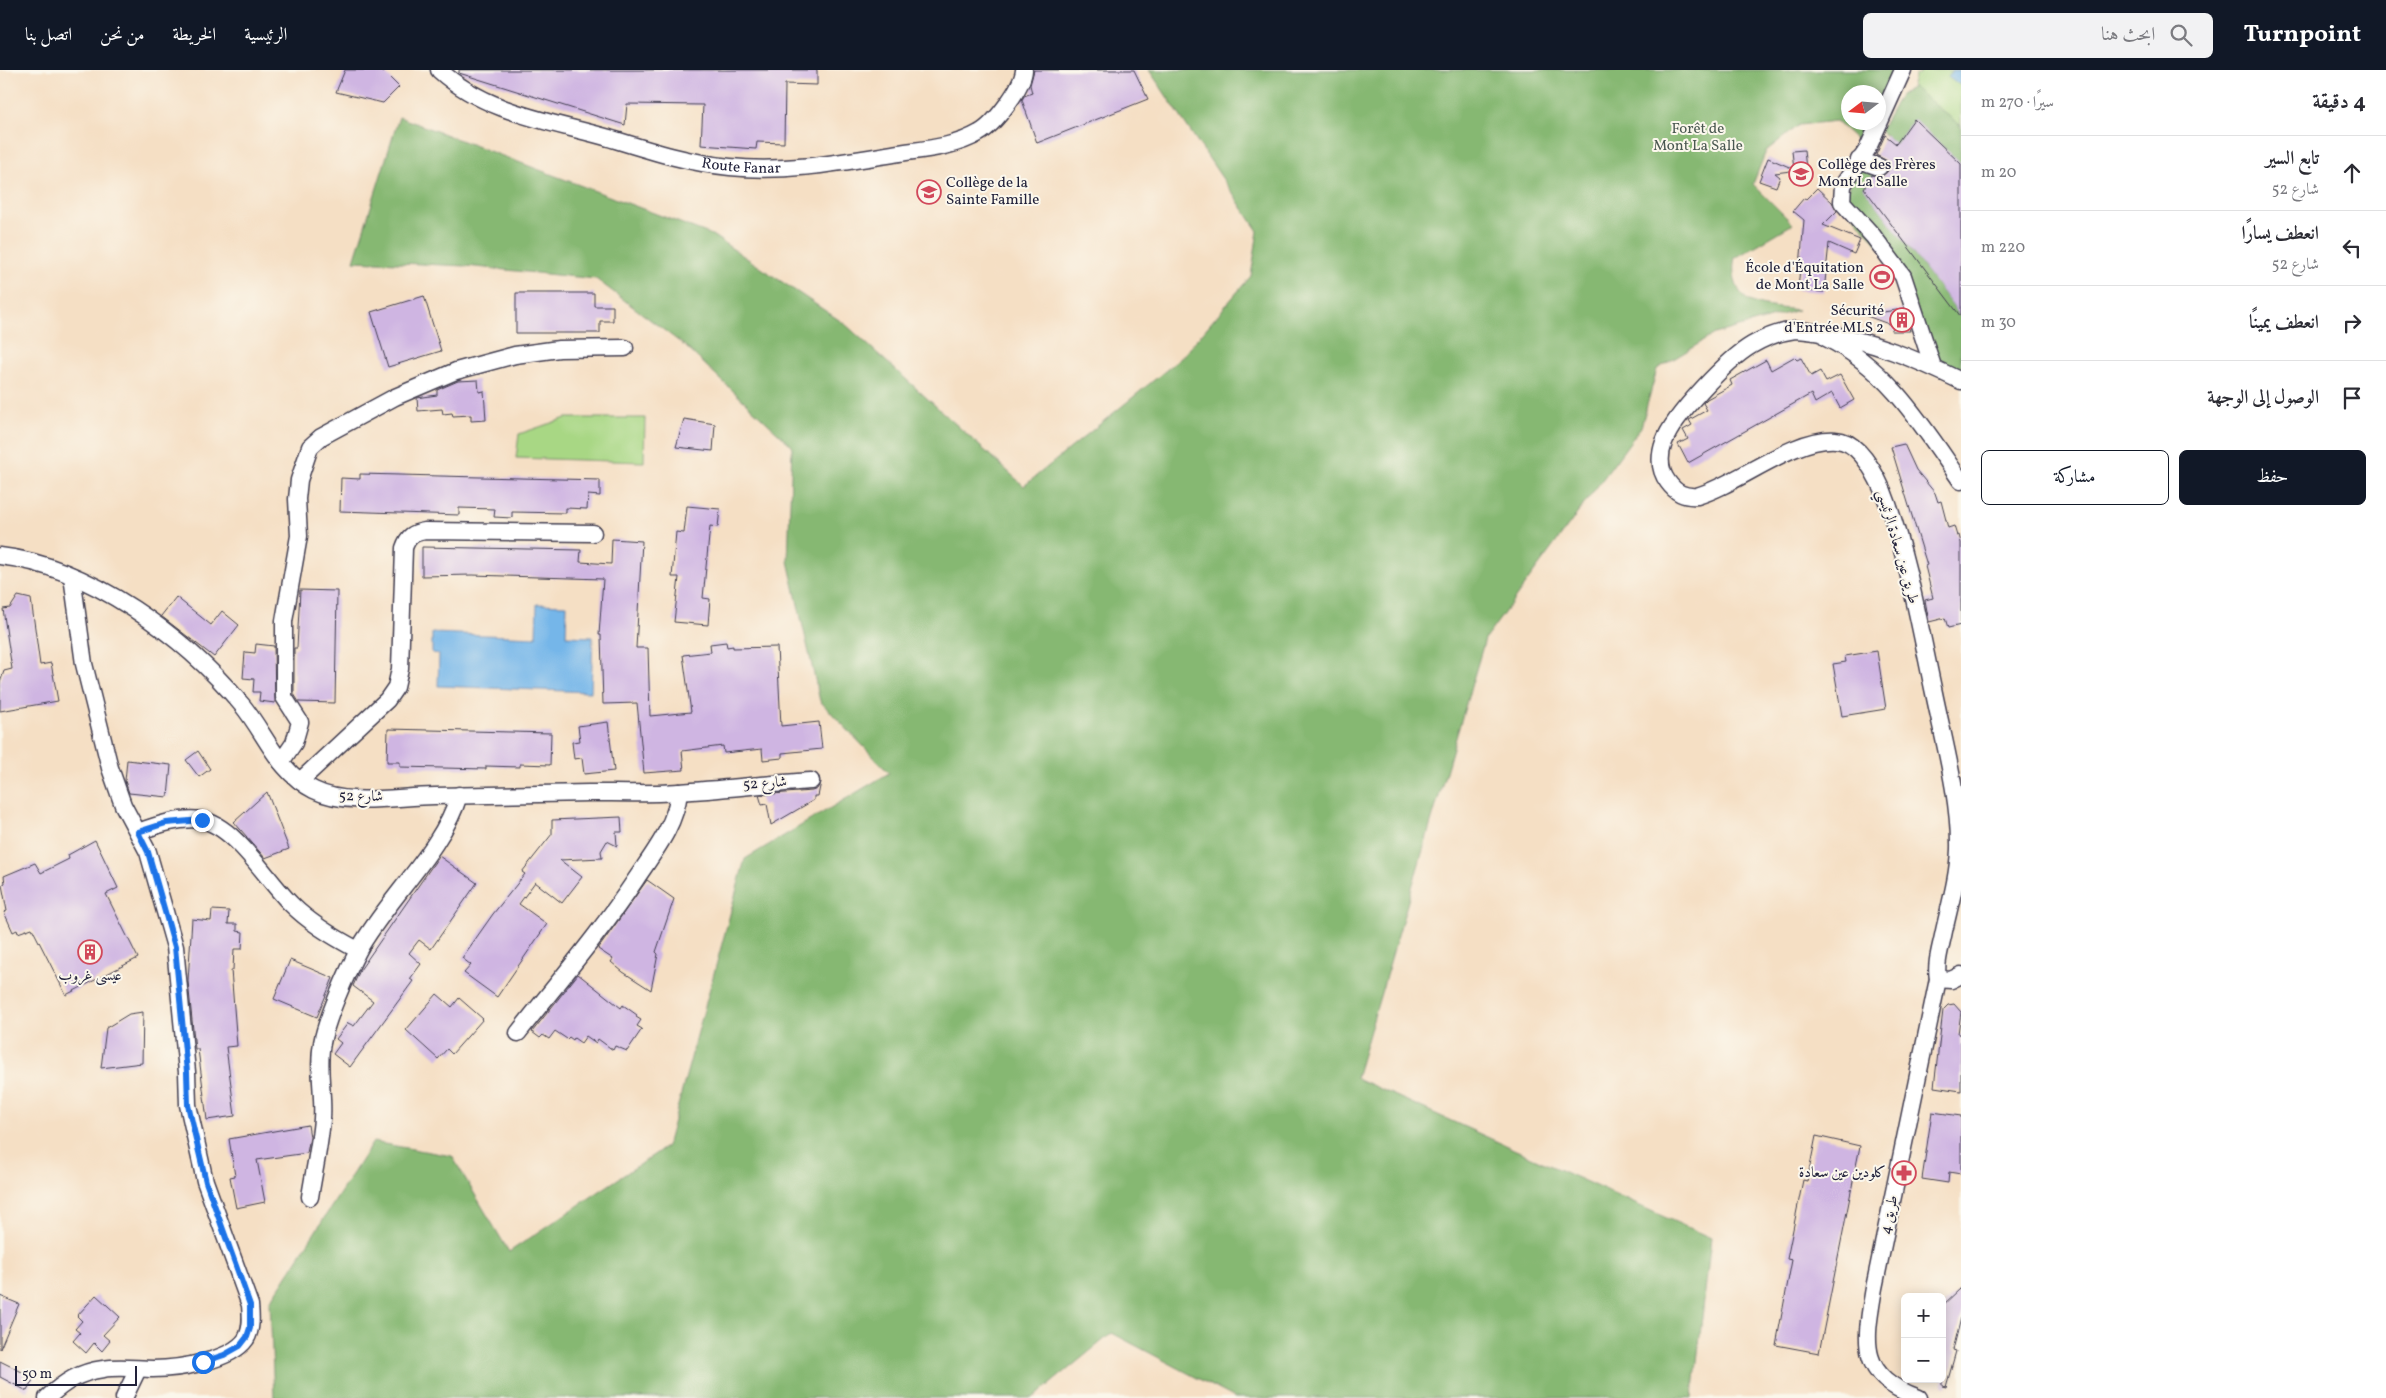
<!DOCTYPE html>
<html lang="ar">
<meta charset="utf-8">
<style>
body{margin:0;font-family:Vollkorn,Amiri,serif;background:#f2f2f3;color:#2b2b33;direction:rtl}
.controls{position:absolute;right:15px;bottom:15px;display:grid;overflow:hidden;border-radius:8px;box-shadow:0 2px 12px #0003}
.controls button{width:45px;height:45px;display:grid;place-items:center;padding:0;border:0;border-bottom:1px solid #e1e1e2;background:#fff;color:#2b2b33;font:25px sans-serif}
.compass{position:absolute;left:1841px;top:15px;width:45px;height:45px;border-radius:50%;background:#fff;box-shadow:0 2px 12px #0003;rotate:254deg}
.scale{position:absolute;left:15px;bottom:12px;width:122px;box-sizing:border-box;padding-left:5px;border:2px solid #22223b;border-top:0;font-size:14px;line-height:18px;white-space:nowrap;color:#22223b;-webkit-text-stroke:4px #fbf7ec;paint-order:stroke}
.stop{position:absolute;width:15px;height:15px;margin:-11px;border:4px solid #1a73e8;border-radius:50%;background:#fff}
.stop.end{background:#1a73e8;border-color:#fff;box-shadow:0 1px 5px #0008}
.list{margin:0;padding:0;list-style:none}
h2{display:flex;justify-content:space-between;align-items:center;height:65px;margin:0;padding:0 20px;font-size:21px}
h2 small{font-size:16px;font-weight:400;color:#7c7c81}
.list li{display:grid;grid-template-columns:32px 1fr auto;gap:15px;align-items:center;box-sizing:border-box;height:75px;padding:0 20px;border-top:1px solid #e1e1e2}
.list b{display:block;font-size:19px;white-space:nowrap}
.list p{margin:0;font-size:16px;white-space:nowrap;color:#7c7c81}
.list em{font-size:16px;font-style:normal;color:#7c7c81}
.actions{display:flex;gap:10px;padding:15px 20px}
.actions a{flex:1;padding:11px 0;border:1px solid #111827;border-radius:8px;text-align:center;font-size:18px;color:#111827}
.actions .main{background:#111827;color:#fff}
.icon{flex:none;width:28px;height:28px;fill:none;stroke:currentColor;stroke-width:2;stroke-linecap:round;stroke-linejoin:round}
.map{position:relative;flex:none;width:1961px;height:1328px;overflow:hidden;direction:ltr}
header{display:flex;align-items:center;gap:30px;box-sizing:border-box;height:70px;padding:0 25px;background:#111827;color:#fff}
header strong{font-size:24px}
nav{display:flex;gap:28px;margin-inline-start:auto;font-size:18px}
.search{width:350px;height:45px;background:#f2f2f3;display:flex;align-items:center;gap:12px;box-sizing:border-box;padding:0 18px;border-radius:8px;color:#7c7c81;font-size:19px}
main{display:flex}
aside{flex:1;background:#fff}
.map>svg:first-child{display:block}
</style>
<header>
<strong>Turnpoint</strong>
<div class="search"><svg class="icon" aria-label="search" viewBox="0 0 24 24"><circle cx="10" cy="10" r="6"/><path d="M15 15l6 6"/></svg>ابحث هنا</div>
<nav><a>الرئيسية</a><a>الخريطة</a><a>من نحن</a><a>اتصل بنا</a></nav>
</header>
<main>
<aside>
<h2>4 دقيقة<small>سيرًا · 270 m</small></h2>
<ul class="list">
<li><svg class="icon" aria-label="ahead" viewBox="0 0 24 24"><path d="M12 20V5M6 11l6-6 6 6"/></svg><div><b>تابع السير</b><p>شارع 52</p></div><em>20 m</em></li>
<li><svg class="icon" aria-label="left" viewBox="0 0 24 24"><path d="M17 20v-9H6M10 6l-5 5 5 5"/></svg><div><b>انعطف يسارًا</b><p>شارع 52</p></div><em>220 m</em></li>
<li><svg class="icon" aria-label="right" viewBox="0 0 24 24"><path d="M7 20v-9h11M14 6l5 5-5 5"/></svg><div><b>انعطف يمينًا</b></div><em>30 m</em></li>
<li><svg class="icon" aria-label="arrive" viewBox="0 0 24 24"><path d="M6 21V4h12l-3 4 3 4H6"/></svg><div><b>الوصول إلى الوجهة</b></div></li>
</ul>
<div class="actions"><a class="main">حفظ</a><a>مشاركة</a></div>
</aside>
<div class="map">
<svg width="1961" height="1328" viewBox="0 0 1961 1328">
<rect width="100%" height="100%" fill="#fbf7ec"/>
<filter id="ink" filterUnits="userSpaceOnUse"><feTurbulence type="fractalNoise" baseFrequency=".02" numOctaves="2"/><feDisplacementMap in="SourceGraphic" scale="10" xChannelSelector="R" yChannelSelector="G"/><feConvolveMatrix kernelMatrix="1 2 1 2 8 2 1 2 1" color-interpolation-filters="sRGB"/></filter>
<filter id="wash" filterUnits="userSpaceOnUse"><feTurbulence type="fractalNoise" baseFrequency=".0096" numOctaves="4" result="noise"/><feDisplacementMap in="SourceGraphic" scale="20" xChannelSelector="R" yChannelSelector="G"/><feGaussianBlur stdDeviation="1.12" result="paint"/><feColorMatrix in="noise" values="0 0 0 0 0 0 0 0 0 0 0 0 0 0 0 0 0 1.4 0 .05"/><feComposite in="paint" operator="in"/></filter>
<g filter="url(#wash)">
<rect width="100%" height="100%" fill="#f5dfc4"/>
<g fill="#a8d784" stroke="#657c60">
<polygon points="1921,0 1961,0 1961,56 1911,17 1915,5 1919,4"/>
<polygon points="566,348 645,348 644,392 516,388 519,364"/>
</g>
<g fill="#86b872" stroke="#546d56">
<path d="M 1149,0 L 1892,0 L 1879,35 L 1878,22 L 1848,22 L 1848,52 L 1872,53 L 1865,78 L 1836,51 L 1799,55 L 1766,81 L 1753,114 L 1793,154 L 1735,188 C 1731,203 1736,226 1752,232 C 1765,238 1784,238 1798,240 L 1715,264 L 1657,299 L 1641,357 L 1485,569 L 1356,1008 L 1711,1168 L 1693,1328 L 1235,1328 L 1112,1263 L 1033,1328 L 274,1328 L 270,1232 L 373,1072 L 452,1086 L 509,1182 L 667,1076 L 745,789 L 889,703 L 820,631 L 788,491 L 792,376 L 685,276 L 596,209 L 466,196 L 354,191 L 399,47 L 712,165 L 845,254 L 1024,416 L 1181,288 L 1251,206 L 1258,161 Z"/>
<polygon points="1913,17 1961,56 1961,94 1914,49 1896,74 1880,61 1900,25"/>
<polygon points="1859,91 1879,97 1864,118 1961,247 1961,300 1930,285 1906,207 1843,134"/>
</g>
<g fill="#74b6e9" stroke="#4b6c92">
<polygon points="1952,0 1961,0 1961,16 1948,6"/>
<polygon points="537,534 567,535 566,566 593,567 591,622 438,616 439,584 432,583 432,563 536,567"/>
</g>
<g id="blocks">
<g fill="#cfb5e2">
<polygon points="345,0 382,0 399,17 383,33 336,22"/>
<polygon points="459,0 817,0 817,15 785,14 784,73 757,72 756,79 701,75 703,35 627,34 625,55 459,3"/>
<polygon points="1034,0 1134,0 1148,29 1037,73 1022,30 1024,26 1032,23 1030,15"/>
<polygon points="1914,49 1961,94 1961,247 1864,118 1872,105 1881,107 1888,101 1887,91 1876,85 1885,65 1896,74"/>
<polygon points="1804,80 1806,99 1775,103 1780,107 1776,117 1759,111 1768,88 1794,99 1792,81"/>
<polygon points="1817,118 1832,132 1837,141 1823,155 1860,170 1854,184 1829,173 1824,222 1798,220 1804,150 1793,141 1804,128 1806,129"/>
<polygon points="516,223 594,223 594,236 613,236 613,251 600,251 600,263 516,263"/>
<polygon points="424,226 441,281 388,297 371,242"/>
<polygon points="1903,239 1910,261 1891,261 1894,256 1864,245"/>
<polygon points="1794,287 1797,290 1801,288 1811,306 1820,301 1826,312 1840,305 1854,330 1840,338 1832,323 1815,333 1811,324 1688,393 1678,374 1688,369 1683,360 1692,355 1689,350 1707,340 1703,333 1707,329 1732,315 1730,310 1766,290 1771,300"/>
<polygon points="478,310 479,322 484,321 486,350 471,351 471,345 453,346 452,343 443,344 442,339 418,341 417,328 437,325 437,320 458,311"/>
<polygon points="684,349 715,354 713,381 676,377"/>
<polygon points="1904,374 1916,400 1935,423 1938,432 1941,431 1948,458 1954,456 1957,466 1959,465 1961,473 1961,555 1948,558 1945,548 1929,552 1925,530 1933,528 1925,496 1927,495 1891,377"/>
<polygon points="360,404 600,410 600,426 588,425 587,439 566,438 566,443 512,442 512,448 494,447 495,439 459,438 459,445 340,441 341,408 360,409"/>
<polygon points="687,436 720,439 718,457 710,456 703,528 710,529 708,555 674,552 679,507 672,507 676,462 684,463"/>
<polygon points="612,469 642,471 636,578 648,578 650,646 691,642 683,585 711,582 710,574 726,572 727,577 733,576 733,578 777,577 781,656 819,652 822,679 782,683 782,688 763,690 762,679 724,683 723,676 682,681 684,700 644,703 637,633 603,634 601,565 599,565 603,509 472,505 422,506 422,477 581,480 580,492 611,494"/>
<polygon points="300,520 337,521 335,633 299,632 294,624 294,578 297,578"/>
<polygon points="18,526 31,529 40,595 51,593 58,631 0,641 0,613 4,601 12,599 3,539 10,538"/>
<polygon points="176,527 211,555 222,541 239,555 214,587 161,546"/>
<polygon points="256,574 274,576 275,633 259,631 260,622 253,622 254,609 243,608 245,582 255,583"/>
<polygon points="1877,581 1886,639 1842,646 1833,594 1846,592 1845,586"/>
<polygon points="608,652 614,701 584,704 582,688 574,689 572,672 580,671 578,656"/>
<polygon points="388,659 551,663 550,695 520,694 520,697 486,696 486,699 400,697 400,692 387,692"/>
<polygon points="198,681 210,699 199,707 186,690"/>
<polygon points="127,690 171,695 168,727 129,723 125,711"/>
<polygon points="821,712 818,726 814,726 814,730 771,755 767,734 762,735 759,725 812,721 817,719"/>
<polygon points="267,722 289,779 265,788 234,752"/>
<polygon points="621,747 622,762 616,762 617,776 607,771 601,781 602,788 560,790 582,807 562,833 535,812 519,834 547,854 497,927 464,903 471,895 462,888 493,844 525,804 522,802 552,764 552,750"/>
<polygon points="95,770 118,818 106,824 138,888 66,925 32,858 18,863 17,860 13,862 4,842 7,841 2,815 5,813 4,806 35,793 41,803 69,789 68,785"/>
<polygon points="439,786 477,813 431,879 419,870 409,883 421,894 410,909 413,911 350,997 333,984 341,973 336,969 348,953 354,956 373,931 353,916 360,900"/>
<polygon points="647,810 674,829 656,882 658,884 651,920 623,902 611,892 613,889 598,879"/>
<polygon points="212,840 229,841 228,854 237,854 237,861 243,862 242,879 234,879 233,900 231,900 237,976 226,977 235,1046 207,1050 198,979 195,979 188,911 192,849 211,851"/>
<polygon points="290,890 333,908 317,947 274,929"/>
<polygon points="578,904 621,938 623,935 637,945 636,947 641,950 637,956 642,959 627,981 615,976 613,980 598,969 596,973 586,966 581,973 574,968 573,970 569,967 567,969 555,961 549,969 543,965 540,968 532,962"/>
<polygon points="437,924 452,937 459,928 483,949 452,984 447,979 438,989 406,960"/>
<polygon points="1954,934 1961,942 1958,964 1961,965 1961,1021 1934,1017 1943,940 1948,935"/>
<polygon points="143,942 142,993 101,998 106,958 129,944"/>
<polygon points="1932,1042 1961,1046 1961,1104 1949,1102 1948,1113 1922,1109"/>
<polygon points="308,1055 310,1067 307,1083 257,1090 265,1132 236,1138 230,1107 235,1106 229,1069"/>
<polygon points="1816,1066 1860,1076 1819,1283 1776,1275 1792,1190 1787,1189 1803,1110 1807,1111"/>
<polygon points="1961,1218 1961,1248 1953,1280 1956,1281 1946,1317 1942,1316 1942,1236"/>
<polygon points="96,1225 120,1247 103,1265 110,1271 102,1281 94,1273 86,1283 73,1271 80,1263 75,1259 82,1251 77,1246"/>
<polygon points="0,1226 19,1234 0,1279"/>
<polygon points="0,1291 34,1308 27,1321 0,1307"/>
</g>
</g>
</g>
<g filter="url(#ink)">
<use href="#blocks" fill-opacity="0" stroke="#423e50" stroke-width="1"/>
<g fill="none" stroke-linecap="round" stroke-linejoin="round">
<g stroke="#423e50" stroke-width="19">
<g id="minor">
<path id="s1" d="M 439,0 C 486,43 549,51 609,68 C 648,80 688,93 730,97 C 787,103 843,92 899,83 C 926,79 955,77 979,63 C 994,55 1023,17 1024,0"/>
<polyline points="1903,0 1867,80 1843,115 1842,132 1873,166 1903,206 1933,297"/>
<polyline points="1859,90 1879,97"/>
<path d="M 1826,268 C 1887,297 1924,358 1961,411"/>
<path d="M 0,486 C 90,496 185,567 242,635 C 266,664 278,702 314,720 C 348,737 398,726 435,726 C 487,725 538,724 589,723 C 619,723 650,724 680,722 C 724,719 767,714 811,711"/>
<polyline points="281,692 294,673 300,652 284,627 284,551 299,466 297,429 299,410 310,377 321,367 395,327 456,301 515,285 559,279 625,278"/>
<path d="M 300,711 L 387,630 L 396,617 L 400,599 L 404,478 C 408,466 413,463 425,461 L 593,463"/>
<path d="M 138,762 C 157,755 180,747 201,750 C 235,755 268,812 292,835 C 311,854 335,868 358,880"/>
<polyline points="1938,909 1951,910 1961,905"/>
<path d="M 518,963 C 558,912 600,863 636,809 C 654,782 676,755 679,722"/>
<path d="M 310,1127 C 314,1101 320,1075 322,1049 C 324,1023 317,998 322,973 C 326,950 347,902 358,881 C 385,831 443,780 459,725"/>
<path d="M 47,1328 C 64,1312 80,1302 103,1299 C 120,1296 137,1299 153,1299 C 178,1299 231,1291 246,1269 C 252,1259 251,1246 250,1235 L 205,1111 L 188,1035 L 187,1002 L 175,877 L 148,782 L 123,735 L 110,698 L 84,594 L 72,506"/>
<polyline points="124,1328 138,1299"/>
<path d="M 1919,1328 C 1857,1306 1865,1272 1874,1218 L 1938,909 C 1935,893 1941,877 1944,861 C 1950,834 1958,807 1959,779 C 1960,729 1944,672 1934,623 C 1920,558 1907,482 1883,421 C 1875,403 1859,371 1836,370 C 1793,367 1739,414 1697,426 C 1684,427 1676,423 1668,412 C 1659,400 1659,386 1664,372 C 1673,346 1728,289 1752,275 C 1766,267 1779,262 1795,260 C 1803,260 1813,262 1821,263 C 1871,270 1916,289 1961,311"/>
</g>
</g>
<use href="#minor" stroke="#fff" stroke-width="16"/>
</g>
</g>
<g fill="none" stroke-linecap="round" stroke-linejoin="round" filter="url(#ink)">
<polyline stroke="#1a73e8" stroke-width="6" points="202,750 166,753 138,762 148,782 175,877 187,1002 188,1035 206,1112 250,1235 250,1258 247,1267 240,1276 224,1285 203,1292"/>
</g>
<defs>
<g id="school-ring" transform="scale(1.25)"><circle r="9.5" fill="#fbf7ec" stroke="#d1495b" stroke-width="1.5"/><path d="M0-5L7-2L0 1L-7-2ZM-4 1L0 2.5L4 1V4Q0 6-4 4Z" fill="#d1495b"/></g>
<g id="stadium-ring" transform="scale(1.25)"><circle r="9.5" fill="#fbf7ec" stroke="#d1495b" stroke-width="1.5"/><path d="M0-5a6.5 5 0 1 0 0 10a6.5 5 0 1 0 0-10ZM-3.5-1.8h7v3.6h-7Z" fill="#d1495b"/></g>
<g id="building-ring" transform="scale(1.25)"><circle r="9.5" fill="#fbf7ec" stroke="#d1495b" stroke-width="1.5"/><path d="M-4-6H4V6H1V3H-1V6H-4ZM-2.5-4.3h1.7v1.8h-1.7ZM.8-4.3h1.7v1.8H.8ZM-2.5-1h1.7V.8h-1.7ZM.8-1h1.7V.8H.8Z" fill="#d1495b"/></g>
<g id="pharmacy-ring" transform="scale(1.25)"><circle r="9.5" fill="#fbf7ec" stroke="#d1495b" stroke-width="1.5"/><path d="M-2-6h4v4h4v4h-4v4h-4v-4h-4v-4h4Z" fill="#d1495b"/></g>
</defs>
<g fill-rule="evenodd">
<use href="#school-ring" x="1801" y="104"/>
<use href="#school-ring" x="929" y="122"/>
<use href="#stadium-ring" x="1882" y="207"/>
<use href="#building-ring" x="1902" y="250"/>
<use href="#building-ring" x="90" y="882"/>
<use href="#pharmacy-ring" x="1904" y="1103"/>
</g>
<g text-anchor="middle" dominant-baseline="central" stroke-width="4" stroke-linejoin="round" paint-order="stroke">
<g font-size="15" fill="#4a5851" stroke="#fbf7ec">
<text x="1698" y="59">Forêt de<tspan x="1698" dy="17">Mont La Salle</tspan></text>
</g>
<g font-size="15" fill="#22223b" stroke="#fbf7ec">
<text stroke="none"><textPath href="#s1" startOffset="321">Route Fanar</textPath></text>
<text transform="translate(1897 477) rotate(74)">طريق عين سعادة الرئيسي</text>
<text transform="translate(765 714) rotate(-4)">شارع 52</text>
<text transform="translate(361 727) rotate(1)">شارع 52</text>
<text transform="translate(1890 1145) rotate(-78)">طريق 4</text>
</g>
<g font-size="15" fill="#22223b" stroke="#fbf7ec" text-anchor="end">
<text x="1818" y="95" text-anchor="start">Collège des Frères<tspan x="1818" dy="17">Mont La Salle</tspan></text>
<text x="946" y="113" text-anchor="start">Collège de la<tspan x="946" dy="17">Sainte Famille</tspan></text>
<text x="1864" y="198">École d'Équitation<tspan x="1864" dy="17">de Mont La Salle</tspan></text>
<text x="1884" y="241">Sécurité<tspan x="1884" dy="17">d'Entrée MLS 2</tspan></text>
<text x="90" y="906" text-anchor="middle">عيسى غروب</text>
<text x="1886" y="1103">كلودين عين سعادة</text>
</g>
</g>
</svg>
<div class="controls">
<button>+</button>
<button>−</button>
</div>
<svg class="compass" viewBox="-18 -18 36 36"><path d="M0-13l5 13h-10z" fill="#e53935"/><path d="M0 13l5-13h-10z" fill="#7c7c81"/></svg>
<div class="scale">50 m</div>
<div class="stop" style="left:203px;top:1292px"></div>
<div class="stop end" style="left:202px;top:750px"></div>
</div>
</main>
